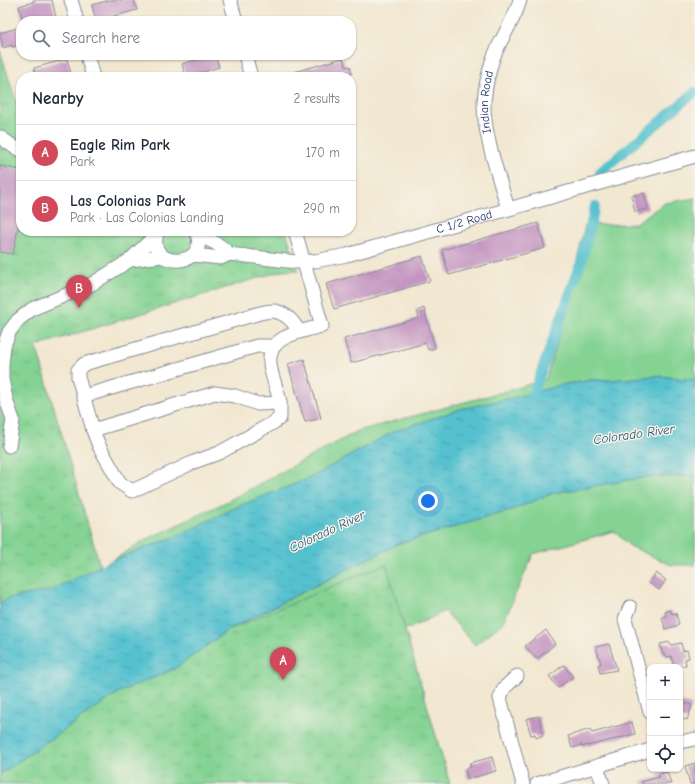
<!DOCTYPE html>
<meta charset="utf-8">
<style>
body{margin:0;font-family:"Comic Neue",sans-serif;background:#f6f6f7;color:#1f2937}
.controls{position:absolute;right:12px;bottom:12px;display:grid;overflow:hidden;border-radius:8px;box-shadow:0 1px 3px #0004}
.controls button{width:36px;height:36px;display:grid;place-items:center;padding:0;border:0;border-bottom:1px solid #e0e1e3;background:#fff;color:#1f2937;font:20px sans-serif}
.you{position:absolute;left:428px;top:501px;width:14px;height:14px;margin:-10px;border:3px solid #fff;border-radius:50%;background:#1a73e8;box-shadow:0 0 0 6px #1a73e833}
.badge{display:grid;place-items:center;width:26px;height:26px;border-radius:50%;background:#d1495b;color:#fff;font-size:13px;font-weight:700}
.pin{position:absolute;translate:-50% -33px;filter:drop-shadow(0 1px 2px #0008)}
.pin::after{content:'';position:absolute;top:21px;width:14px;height:12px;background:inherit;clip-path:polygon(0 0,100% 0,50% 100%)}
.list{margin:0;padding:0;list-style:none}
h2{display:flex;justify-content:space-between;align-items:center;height:52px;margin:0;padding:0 16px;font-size:17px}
h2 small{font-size:13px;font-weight:400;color:#747a83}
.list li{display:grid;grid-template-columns:26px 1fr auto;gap:12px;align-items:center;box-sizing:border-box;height:56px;padding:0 16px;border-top:1px solid #e0e1e3}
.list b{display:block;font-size:15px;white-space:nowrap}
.list p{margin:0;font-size:13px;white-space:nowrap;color:#747a83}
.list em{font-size:13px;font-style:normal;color:#747a83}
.icon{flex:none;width:22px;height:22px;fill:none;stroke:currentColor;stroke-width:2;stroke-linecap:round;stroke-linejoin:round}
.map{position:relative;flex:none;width:695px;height:784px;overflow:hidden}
.search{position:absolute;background:#fff;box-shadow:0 1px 3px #0004;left:16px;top:16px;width:340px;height:44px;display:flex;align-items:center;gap:10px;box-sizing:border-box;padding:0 14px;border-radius:16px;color:#747a83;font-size:15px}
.panel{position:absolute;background:#fff;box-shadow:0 1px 3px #0004;left:16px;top:72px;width:340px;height:164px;border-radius:16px}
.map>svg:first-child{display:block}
</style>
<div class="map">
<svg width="695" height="784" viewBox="0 0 695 784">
<defs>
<pattern id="park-tufts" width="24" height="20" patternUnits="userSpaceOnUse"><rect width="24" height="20" fill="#84d393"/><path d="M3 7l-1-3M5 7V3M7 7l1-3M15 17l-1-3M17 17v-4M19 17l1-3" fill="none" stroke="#71b581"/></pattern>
<pattern id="water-ripples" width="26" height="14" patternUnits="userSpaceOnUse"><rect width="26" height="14" fill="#55c1cf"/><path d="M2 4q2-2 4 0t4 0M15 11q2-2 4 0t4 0" fill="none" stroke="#469dab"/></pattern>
</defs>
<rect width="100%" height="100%" fill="#f7f3e8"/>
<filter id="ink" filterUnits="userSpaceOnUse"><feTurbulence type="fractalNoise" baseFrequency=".025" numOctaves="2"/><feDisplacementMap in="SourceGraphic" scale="8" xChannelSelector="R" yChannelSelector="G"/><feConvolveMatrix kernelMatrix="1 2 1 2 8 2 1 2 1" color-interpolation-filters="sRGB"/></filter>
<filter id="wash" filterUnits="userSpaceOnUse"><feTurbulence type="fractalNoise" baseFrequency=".012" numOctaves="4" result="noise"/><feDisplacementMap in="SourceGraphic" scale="16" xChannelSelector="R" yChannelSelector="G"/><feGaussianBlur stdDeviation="0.9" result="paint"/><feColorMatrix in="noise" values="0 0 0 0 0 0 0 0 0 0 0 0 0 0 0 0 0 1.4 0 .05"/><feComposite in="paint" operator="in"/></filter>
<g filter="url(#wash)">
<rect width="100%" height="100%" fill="#f2e7d0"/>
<g fill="#84d393" stroke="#508178">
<polygon points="695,198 695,380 657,376 611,380 592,380 561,385 521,396 461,409 395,431 308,479 172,538 113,560 145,540 222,504 358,431 517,388 546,379 562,327 585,225 634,224 665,203"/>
<polygon points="695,476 695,565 671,565 630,546 614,531 533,554 503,623 475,645 445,611 410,628 360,636 0,784 0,774 228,630 397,544 509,511 553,493 646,477"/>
</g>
<g fill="url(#park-tufts)" stroke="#508178">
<polygon points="0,50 21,118 21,231 286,231 298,270 281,271 36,346 100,566 0,619"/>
<polygon points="386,564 450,784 0,784 0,774 119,692 174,669 228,630"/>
</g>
<polygon fill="url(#water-ripples)" stroke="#387896" points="657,376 695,380 695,476 646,477 553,493 509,511 397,544 228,630 174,669 119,692 0,774 0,603 10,598 52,590 113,560 172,538 241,505 308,479 395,431 461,409 521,396 561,385 592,380 611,380"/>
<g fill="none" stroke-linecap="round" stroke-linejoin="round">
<g stroke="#55c1cf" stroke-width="10">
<polyline points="600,172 695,92"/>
<polyline points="532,397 582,260 595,206"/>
</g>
</g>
<g id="blocks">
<g fill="#c395c1">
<polygon points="33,0 52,0 57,21 23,21 19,6 33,2"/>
<polygon points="110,0 134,0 137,10 96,21 92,5"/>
<polygon points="21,27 21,45 12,47 12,45 3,48 0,33"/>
<polygon points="213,55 215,55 219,67 186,77 182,64"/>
<polygon points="343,58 346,67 350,66 352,74 348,75 348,77 285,77 284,75"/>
<polygon points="67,59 72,77 36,77 34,68"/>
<polygon points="0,166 21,170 21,213 13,254 0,252"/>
<polygon points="644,193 648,209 635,212 631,196"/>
<polygon points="538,223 545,248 449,275 442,250"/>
<polygon points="422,256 430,281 334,309 326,284"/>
<polygon points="424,308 435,348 428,350 426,343 351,363 344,339 419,318 417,311"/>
<polygon points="304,359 321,418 305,422 288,364"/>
<polygon points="656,573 666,580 659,590 649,583"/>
<polygon points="671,610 672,614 676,613 679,625 665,629 662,617 666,616 665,612"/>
<polygon points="546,630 555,644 537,659 525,646"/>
<polygon points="670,642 671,645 681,643 683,651 687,650 689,658 685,659 686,665 674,667 671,656 667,657 666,655 663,655 660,644"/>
<polygon points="609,644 617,670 600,673 598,665 601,664 596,647"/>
<polygon points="564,665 573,677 558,688 549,676"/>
<polygon points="680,702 692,705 687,720 680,718"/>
<polygon points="539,716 543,735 536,738 535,734 531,735 526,719"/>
<polygon points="632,722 635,734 588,746 588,745 582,747 582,745 572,748 568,736 590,729 592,733"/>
<polygon points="492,757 496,771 468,779 465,769 471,767 470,763"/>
<polygon points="695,763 695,784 690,784 685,766"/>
<polygon points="667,772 671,784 642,784 641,782 659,777 658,774"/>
</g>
</g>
</g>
<g filter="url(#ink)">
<use href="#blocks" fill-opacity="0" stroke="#868b97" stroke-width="1"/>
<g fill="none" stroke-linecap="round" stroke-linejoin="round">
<g stroke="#868b97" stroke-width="15">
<g id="minor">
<polyline points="71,0 77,21"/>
<polyline points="230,0 236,21"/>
<polyline points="87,55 93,77"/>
<polyline points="245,55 251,77"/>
<polyline points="0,137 14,147 21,150"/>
<path id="s1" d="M 508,209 C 499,177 483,134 484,101 C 485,90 488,75 491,65 C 497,42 514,23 520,0"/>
<path d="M 158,231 C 142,271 213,269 196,231"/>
<path d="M 295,231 L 322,326 C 310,329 295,332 284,338 C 257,353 276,380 280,402 C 280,407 280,413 280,418 L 273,423 L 219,453 L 194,462 L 132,491 L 120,483 L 99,446 L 93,430 L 78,377 L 78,370 L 84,364 L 260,313 C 264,312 270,311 274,311 C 286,313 294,322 299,332"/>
<path d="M 198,234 C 208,240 223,245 229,254"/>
<path id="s2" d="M 193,255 L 221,258 L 229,254 L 296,262 L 315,261 L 347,255 L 695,156"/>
<polyline points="130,260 162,256"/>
<polyline points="84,396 257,346 273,346"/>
<polyline points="93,430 215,393 235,396 258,404 280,403"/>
<polyline points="9,446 13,420 6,399 2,379 2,364 4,346 9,332 18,320 32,309 92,284 130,260 156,235"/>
<polyline points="630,607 625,619 650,712"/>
<polyline points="517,676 504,688 500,698 523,784"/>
<polyline points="680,742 695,739"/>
<polyline points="597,767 603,784"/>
<polyline points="537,784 650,750"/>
</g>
</g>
<use href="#minor" stroke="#fff" stroke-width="13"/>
</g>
</g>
<g text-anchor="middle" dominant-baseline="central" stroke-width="3" stroke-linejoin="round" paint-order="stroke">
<g font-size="12" fill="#1b2f5e" stroke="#f7f3e8">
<text stroke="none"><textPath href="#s1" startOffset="110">Indian Road</textPath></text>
<text stroke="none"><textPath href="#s2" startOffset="278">C 1/2 Road</textPath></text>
</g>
<g font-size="13" font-style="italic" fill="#2a547a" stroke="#f7f3e8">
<text transform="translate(634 434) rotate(-8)">Colorado River</text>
<text transform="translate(327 531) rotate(-25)">Colorado River</text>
</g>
</g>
</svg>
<div class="controls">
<button>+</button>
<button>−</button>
<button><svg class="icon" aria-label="locate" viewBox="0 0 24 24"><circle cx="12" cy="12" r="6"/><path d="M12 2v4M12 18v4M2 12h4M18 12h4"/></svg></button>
</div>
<div class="you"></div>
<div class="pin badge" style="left:283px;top:680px">A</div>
<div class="pin badge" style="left:79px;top:308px">B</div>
<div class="search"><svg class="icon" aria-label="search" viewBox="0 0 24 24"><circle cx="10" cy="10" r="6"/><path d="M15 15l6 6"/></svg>Search here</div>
<section class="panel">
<h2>Nearby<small>2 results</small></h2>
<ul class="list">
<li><span class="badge">A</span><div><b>Eagle Rim Park</b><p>Park</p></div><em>170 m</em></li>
<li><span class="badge">B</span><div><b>Las Colonias Park</b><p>Park · Las Colonias Landing</p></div><em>290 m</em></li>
</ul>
</section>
</div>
